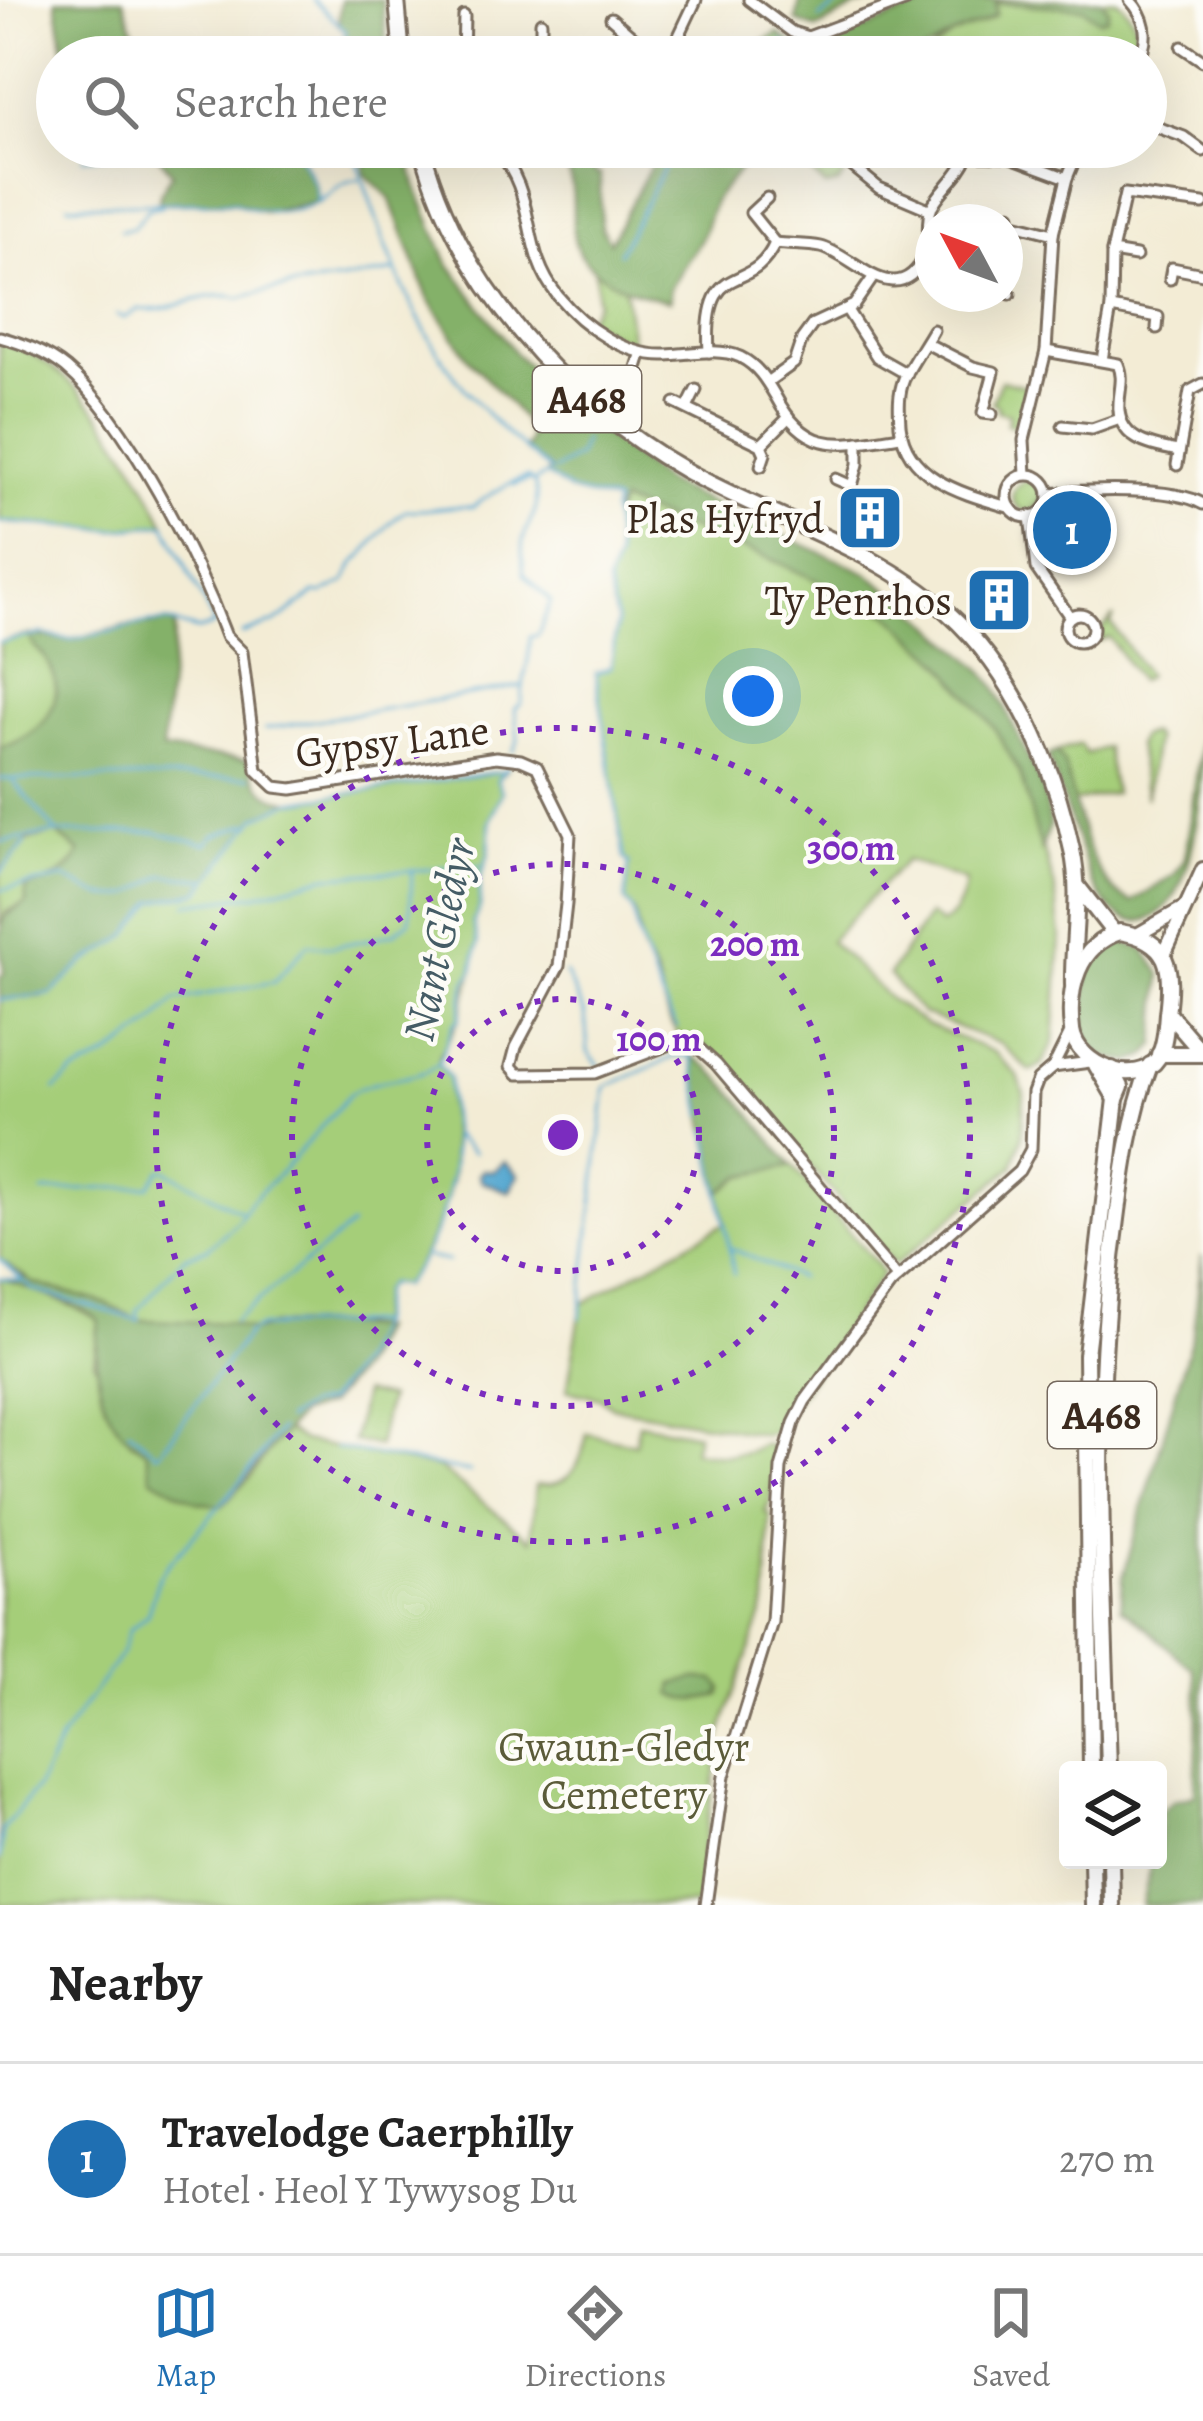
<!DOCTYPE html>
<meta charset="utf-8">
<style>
body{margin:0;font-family:Alegreya,serif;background:#f6f6f6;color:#222}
.controls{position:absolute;right:36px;bottom:36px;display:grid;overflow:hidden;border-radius:12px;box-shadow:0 12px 48px #0002}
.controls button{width:108px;height:108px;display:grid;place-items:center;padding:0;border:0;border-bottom:3px solid #e0e0e0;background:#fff;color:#222;font:60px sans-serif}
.compass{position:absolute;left:915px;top:204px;width:108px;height:108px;border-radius:50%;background:#fff;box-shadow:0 12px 48px #0002;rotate:311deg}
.you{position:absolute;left:753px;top:696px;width:42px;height:42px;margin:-30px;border:9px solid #fff;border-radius:50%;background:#1a73e8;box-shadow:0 0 0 18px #1a73e833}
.badge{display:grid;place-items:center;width:78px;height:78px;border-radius:50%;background:#1f6fb2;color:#fff;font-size:39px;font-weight:700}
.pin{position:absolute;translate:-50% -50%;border:6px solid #fff;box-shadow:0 3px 12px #0006}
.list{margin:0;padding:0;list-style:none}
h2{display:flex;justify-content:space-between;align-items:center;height:156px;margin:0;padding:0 48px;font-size:51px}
h2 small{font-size:39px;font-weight:400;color:#767676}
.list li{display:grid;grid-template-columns:78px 1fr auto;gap:36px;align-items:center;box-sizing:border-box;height:192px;padding:0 48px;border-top:3px solid #e0e0e0}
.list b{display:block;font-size:45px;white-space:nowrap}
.list p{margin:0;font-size:39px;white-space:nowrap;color:#767676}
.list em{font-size:39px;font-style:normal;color:#767676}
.icon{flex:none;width:66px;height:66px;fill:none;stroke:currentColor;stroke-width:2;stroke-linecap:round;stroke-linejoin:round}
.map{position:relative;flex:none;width:1203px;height:1905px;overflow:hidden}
.search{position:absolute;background:#fff;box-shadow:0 12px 48px #0002;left:36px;right:36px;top:36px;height:132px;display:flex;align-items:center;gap:30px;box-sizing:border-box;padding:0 42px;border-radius:66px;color:#767676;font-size:45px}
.sheet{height:348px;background:#fff}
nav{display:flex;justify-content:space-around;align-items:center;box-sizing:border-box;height:168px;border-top:3px solid #e0e0e0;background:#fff;font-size:33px;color:#767676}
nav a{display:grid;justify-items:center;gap:6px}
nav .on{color:#1f6fb2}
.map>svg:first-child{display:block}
</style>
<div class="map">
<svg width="1203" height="1905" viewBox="0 0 1203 1905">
<rect width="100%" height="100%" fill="#fdfcf7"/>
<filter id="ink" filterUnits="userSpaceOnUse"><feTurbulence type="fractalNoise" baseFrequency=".00833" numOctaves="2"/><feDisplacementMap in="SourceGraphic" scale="24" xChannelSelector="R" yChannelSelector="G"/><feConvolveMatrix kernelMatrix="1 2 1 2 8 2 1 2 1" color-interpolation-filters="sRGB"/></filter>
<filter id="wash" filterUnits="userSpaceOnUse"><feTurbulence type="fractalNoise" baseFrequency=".004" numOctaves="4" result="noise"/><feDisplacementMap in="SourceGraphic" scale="48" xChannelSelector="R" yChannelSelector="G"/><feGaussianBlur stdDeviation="2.7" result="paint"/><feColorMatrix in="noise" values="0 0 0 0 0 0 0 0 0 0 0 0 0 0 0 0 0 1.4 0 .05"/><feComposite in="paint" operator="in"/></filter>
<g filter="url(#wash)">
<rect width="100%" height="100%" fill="#f3ecd5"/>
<g fill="#a5ce79" stroke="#707c4c" stroke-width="3">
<path d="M 1101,0 L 1117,0 C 1134,14 1145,37 1132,57 L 939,57 L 933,50 L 954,34 L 995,15 L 996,3 L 1108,8 Z"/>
<polygon points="824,147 850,165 839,183 826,187 807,168 814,160 812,156"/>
<polygon points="974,147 1073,147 1064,166 1009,148"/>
<polygon points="595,271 624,285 632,344 586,319 597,303"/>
<path d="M 0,341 C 79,363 132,454 165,524 L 114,530 L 0,522 Z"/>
<polygon points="1001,380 1029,387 1019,427 1007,424 1009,414 997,411 998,406 992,402"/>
<circle cx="1028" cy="496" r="15"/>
<path d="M 620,502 L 766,557 L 888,613 L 942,663 L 994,727 L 1020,773 L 1054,884 L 1061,936 L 1054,1042 L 1041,1065 L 1030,1071 L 1001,1044 L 922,1013 L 889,975 L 929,915 L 941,924 C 956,917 964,897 965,881 L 906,860 L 830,941 L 891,1000 L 925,1024 L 994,1052 L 1018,1076 L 1024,1094 L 1022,1138 L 1013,1167 L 895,1265 L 715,1056 L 697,1040 L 678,1035 L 669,1020 L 656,975 L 643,952 L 634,911 L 625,901 L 629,863 L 624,858 L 596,673 L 611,667 L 617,622 L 607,583 L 617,559 L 613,516 Z"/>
<polygon points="1114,616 1111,623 1147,676 1139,681 1109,637 1098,641 1101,630"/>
<path d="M 30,635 C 33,649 39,648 46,659 C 73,700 41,738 0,747 L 0,642 Z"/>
<polygon points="1150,733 1155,739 1146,798 1137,745 1140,737"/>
<polygon points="1080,744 1086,754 1106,747 1114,793 1074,802 1056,752"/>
<path d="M 505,771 L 497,780 L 502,792 L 490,821 L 489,853 L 479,881 L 480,907 L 473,923 L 478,942 L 473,970 L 459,1019 L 439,1057 L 438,1065 L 449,1077 C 447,1105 452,1133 453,1163 C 453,1197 425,1261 402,1286 L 388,1284 L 382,1291 L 375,1328 L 272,1325 L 253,1331 L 139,1320 L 104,1303 L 33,1283 L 0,1259 L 0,1000 L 44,996 L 85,962 L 126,937 L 154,901 L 199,892 L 257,817 L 291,802 Z"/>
<polygon points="56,833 80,852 80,857 56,878 33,886 26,903 6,912 0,925 0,873 29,840"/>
<polygon points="792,1166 877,1264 882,1274 776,1430 766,1435 612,1407 601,1398 567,1390 582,1304 725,1223 719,1192 742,1176"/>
<path d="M 0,1278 C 15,1282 90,1312 99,1321 L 94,1361 L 130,1441 L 147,1451 L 162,1480 L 181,1494 L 222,1506 L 250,1477 L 284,1429 L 303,1441 L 439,1468 L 531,1540 L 536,1485 C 572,1487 581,1465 587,1433 L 635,1444 L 639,1423 L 697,1434 L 693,1451 C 717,1455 742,1459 762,1444 L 775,1447 L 771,1500 L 765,1512 L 770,1516 L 766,1603 L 722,1730 L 703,1850 L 701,1905 L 0,1905 Z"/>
<polygon points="363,1393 388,1398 378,1446 353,1441"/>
</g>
<g fill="#84b169" stroke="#606e44" stroke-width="3">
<polygon points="56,0 123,0 143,57 65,57"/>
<polygon points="341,0 382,0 388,57 344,54 345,30 338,24"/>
<polygon points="800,0 887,0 856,7 817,29 796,21"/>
<path d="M 936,0 L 1101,0 L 1108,8 L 1107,18 L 1099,20 L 1083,8 L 996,3 L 996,15 C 981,27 967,28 951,36 C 938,42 931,50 916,55 L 737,57 L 778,33 L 802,51 L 816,49 Z"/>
<polygon points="157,147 295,147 315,185 318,202 264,212 234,202 159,203 160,194 172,173 157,155"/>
<polygon points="364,147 407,147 416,186 447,261 515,353 577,413 666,483 867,573 917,611 980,668 995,686 1043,789 1050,826 1041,849 1020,773 994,727 942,663 888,613 766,557 621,502 613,516 615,502 570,491 546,474 551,470 525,450 530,438 522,418 468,358 428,298 390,198 365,174"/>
<path d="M 554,147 L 583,147 L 596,174 L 600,174 L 601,228 L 610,242 L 661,147 L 758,147 L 715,199 L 701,239 L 670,288 L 670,301 C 634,294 573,274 573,228 C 573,199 576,170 554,147 Z"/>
<path d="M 167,622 L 175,625 L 162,750 L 249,760 C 256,785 264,797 291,802 L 257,817 L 199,892 L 154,901 L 126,937 L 85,962 L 51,994 L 0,1000 L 0,976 L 4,975 L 0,940 L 4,917 L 26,903 L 25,887 C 48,883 71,874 80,852 L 56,833 L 28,840 L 0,873 L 0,747 C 41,738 73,700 46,659 C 39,648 32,649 30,635 L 70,640 L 122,627 Z"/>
<path d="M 1203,708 C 1203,761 1203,912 1141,921 C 1118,924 1102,900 1092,883 L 1048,756 L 1056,752 L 1064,763 C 1075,804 1089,887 1132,902 L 1175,874 L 1185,858 L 1202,734 L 1195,714 Z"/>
<polygon points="1116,939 1145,950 1161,974 1156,1045 1145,1057 1131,1062 1102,1056 1092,1048 1083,1025 1088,966 1095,953"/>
<path d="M 692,1056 C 722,1070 769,1138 792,1166 L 742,1176 L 719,1192 Z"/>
<path d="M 1202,1256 L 1203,1905 L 1142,1905 L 1152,1860 L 1158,1860 L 1162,1811 L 1174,1800 L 1195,1795 C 1196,1751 1201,1711 1193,1668 C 1167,1651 1149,1625 1121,1608 L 1123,1577 L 1193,1333 Z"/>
<path d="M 23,1275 L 33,1283 L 104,1303 L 139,1320 L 228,1323 L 253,1331 L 272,1325 L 339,1324 L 379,1329 L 361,1367 L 328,1405 L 300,1414 L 221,1506 L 198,1502 L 152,1478 L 146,1451 C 97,1420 93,1374 99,1321 C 78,1302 35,1295 7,1279 L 22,1281 Z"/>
<path d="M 696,1678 L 714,1680 L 722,1688 L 720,1695 C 707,1700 684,1703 672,1694 L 674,1684 Z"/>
</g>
<polygon fill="#55a7d0" stroke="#486877" stroke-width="3" points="505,1161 519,1175 509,1192 481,1181 479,1175 483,1170 494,1171"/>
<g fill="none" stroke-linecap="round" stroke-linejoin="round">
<g stroke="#55a7d0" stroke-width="3">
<polyline points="313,0 345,30 344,57"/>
<polyline points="820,18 845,0"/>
<polyline points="755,57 777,51 785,42"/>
<polyline points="247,147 272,147"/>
<polyline points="295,147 315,185 318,201"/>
<path d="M 354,147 C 360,174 370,200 379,226 C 417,334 460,401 551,471"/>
<polyline points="83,158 123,154 138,147"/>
<path d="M 68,205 L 234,202 C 258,214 296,216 319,201 C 336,191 339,181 360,179"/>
<polyline points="121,230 133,228 149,208 163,206"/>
<polyline points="619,253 675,147"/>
<path d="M 117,315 L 125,318 L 139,309 C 171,315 205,288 240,298 C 289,283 343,283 394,271"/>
<polyline points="555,470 578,456 584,440"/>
<path d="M 546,474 L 570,491 L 615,502 L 612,512 L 617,559 L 607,583 L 617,622 L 611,667 L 596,673 L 624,858 L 629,863 L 625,901 C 635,911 633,914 636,927 C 638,940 670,1021 677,1027"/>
<polyline points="513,485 530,480"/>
<polyline points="0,522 114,530 165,524 215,625 198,630 167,622 148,623 70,640 41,634 0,642"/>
<path d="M 242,634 L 276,622 L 315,593 L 322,594 L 345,582 L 354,564 C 371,549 384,524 407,510 C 430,512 450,504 473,507 C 490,494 505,484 527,477 L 533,482"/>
<polyline points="265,729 521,686"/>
<path d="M 513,751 L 518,741 L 515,709 L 522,703 C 521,679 531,661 530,637 L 538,635 L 551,601 L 524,574 C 523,564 521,552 523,542 C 528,515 543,515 534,482 L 547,474"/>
<polyline points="0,779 250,777"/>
<polyline points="13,781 56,832"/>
<polyline points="0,842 56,833 154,832 207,844 213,836 248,824"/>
<polyline points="0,873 26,843"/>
<polyline points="0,890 64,878 101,896 117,897 130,895 164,875 207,879"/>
<polyline points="187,904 259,894 327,876 481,866"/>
<polyline points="565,973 585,1014 588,1052 599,1065"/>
<polyline points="0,1000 51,994 85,962 126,937 154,901 199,892 257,817 291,802 504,771"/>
<polyline points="55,1090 72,1074 110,1055 154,1023 175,1000 274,982 308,944 332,947 374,938 394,933 410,920 412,871"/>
<polyline points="707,1130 734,1274"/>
<polyline points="453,1135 474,1153"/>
<polyline points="43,1192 149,1186 160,1170 165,1170 242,1212"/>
<polyline points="730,1248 799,1278"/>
<polyline points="427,1257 448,1261"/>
<path d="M 0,1259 L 33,1290 L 139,1320 L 137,1311 L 184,1257 L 207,1249 L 237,1222 L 251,1201 L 284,1169 L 350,1094 C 376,1076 415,1082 437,1065"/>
<polyline points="0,1278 22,1281"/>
<polyline points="580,1318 606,1087 674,1057 692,1056 703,1115"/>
<polyline points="233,1321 351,1226"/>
<path d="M 286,1420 L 307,1406 L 327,1402 L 359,1362 L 377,1323 L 382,1291 L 388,1284 L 402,1286 C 429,1257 446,1212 452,1172 C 457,1142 447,1107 449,1077 L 438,1064 L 453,1025 L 459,1019 L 466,983 L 473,970 L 478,942 L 473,923 L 480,907 L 479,881 L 489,853 L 490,821 L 502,792 L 497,780 L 507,767"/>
<polyline points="129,1430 156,1453 161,1451 248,1333 259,1327 375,1323"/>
<polyline points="335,1448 470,1472"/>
<polyline points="0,1859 3,1830 38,1786 62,1737 121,1654 129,1630 147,1615 160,1574 242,1480 280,1429"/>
</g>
</g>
</g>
<g filter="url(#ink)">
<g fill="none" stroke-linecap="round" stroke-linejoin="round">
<g stroke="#7b6e5e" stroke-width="15">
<g id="street">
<polyline points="749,0 792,32 808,37 907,0"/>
<path d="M 1130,0 C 1145,16 1150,36 1140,57"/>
<polyline points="611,18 656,57"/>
<polyline points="1182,47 1203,61"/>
<polyline points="463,56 464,16"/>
<polyline points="541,57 541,22"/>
<polyline points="669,57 696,0"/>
<polyline points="1146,123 1184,137 1203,151"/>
<path d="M 494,147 C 540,194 518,247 558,296 C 583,327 627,357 667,355 C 690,354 718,347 740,357 C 758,366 766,380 776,397 C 808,458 843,444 901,436"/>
<polyline points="829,147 879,188 931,210"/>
<polyline points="812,156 824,147"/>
<polyline points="767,198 751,213 775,243"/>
<polyline points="1010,215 1007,222 1053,234"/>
<polyline points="1136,256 1112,252 1125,194 1203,204"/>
<polyline points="1170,279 1172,268 1203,274"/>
<polyline points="1005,280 1010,269"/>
<polyline points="1005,291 1010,294"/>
<polyline points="1111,308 1158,317 1157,328"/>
<polyline points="847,310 877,357 907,374"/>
<path d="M 933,330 C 924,346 912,362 904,379 C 898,394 899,409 900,425 C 906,480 965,494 1011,508"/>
<path d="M 0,337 C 24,344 46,352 66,368 C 128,420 197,559 226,636 L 242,652 L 257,770 L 275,787 L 292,789 L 496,757 L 521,760 L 537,767 L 570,834 L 566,904 L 559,966 L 516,1047 L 511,1066 L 518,1074 L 595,1073 L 681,1040 L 693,1043 L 716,1064 L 897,1277"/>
<polyline points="926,343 973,367 994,372 983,413 992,414"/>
<path d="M 1046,351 L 1118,364 C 1124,377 1120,387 1119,402 C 1116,439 1149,446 1179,451"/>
<path d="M 709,352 C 703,254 751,298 775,243 C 790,245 807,244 821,247 C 852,254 897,314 925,256 C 932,241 925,224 931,209 C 937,192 959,178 968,155 L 1008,156 L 1067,178"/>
<polyline points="1102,360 1111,308 1112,252"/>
<polyline points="635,374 641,355"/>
<polyline points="767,382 794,363 802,339 813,324 854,305 872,279"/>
<polyline points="675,403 761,445 765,454 761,466"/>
<polyline points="687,408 696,390"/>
<polyline points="1063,426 1092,429 1120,419"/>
<polyline points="761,445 787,419"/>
<polyline points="1177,465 1190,391 1203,384"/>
<polyline points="1026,474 1024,440 1046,351 1053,234 1067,178 1080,147"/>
<circle cx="1028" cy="496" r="21"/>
<polyline points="836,479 852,486 858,464 858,442"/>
<path d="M 1049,494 C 1086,490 1172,486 1203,504"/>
<polyline points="1030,516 1036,568 1070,617"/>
<circle cx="1079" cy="628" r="14"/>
<polyline points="1053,1067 1090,1062"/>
<polyline points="706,1905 724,1776 772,1622 781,1468 794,1423 805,1401 890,1285 1019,1171 1031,1149 1033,1093 1038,1080 1053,1067 1072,1029"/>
</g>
</g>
<g stroke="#7b6e5e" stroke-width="18">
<g id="secondary">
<polyline points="1137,935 1184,908"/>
<polyline points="1164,955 1203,869"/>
</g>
</g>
<g stroke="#7b6e5e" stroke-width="20">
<g id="primary">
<polyline points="397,0 402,57"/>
<path d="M 422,147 C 457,282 565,402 685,470 C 771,519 872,545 947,612 C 1014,672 1054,764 1072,850 C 1082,893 1072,940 1073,985"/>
<polyline points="1078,887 1114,933"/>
<path d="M 1120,932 C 1170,940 1173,968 1167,1013 C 1166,1027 1165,1045 1158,1058 C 1139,1088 1077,1067 1072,1030 C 1067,989 1078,945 1120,932 Z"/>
<polyline points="1168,1013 1203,1054"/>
<polyline points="1159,1054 1203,1054"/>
<polyline points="1096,1065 1116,1099"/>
<polyline points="1091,1770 1086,1355 1116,1099 1121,1087 1112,1069"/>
<path d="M 1109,1770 C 1104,1590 1091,1406 1116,1227 C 1123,1171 1130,1118 1150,1065"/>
<polyline points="1092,1860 1093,1905"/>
<polyline points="1111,1860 1112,1905"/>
</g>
</g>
<use href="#street" stroke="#fff" stroke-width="9"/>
<use href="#secondary" stroke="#fff" stroke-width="12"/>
<use href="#primary" stroke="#fff" stroke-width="14"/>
</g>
</g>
<g fill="none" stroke="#7b2cbf" stroke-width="6" stroke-dasharray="6 12">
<circle cx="563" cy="1135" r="136"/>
<circle cx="563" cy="1135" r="271"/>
<circle cx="563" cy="1135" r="407"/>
</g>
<defs>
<g id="building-square" transform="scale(3.45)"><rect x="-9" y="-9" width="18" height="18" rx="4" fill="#1f6fb2" stroke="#fdfcf7"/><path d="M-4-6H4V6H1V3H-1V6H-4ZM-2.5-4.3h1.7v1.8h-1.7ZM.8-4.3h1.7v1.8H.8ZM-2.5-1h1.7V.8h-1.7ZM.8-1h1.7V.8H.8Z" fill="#fff"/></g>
</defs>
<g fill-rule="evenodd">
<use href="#building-square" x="870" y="518"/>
<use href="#building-square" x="999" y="600"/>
</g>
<g text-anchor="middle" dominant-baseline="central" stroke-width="9" stroke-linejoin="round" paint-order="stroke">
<g fill="#fdfcf7" stroke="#75695f" stroke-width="3">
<rect x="533" y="366" width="108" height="66" rx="9"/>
<rect x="1048" y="1382" width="108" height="66" rx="9"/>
</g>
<g font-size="39" font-weight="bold" fill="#3b2a1e">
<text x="587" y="399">A468</text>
<text x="1102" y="1415">A468</text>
</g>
<g font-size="42" fill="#3b2a1e" stroke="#fdfcf7" text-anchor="end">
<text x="824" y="518">Plas Hyfryd</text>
<text x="952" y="600">Ty Penrhos</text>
</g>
<g font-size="42" fill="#3b2a1e" stroke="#fdfcf7">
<text transform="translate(392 741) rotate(-7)">Gypsy Lane</text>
</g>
<g font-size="42" fill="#5b5b39" stroke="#fdfcf7">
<text x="624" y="1746">Gwaun-Gledyr<tspan x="624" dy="48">Cemetery</tspan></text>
</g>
<g font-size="45" font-style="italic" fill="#455c65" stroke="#fdfcf7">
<text transform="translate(439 940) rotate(-78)">Nant Gledyr</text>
</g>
</g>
<circle cx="563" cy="1135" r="18" fill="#7b2cbf" stroke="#fdfcf7" stroke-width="6"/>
<g font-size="36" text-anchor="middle" font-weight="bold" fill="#7b2cbf" stroke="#fdfcf7" stroke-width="9" stroke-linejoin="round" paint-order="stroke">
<text x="851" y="860">300 m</text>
<text x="755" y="956">200 m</text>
<text x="659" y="1051">100 m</text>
</g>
</svg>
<div class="controls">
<button><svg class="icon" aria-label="layers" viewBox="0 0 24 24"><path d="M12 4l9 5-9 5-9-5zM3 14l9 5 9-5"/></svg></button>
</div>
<svg class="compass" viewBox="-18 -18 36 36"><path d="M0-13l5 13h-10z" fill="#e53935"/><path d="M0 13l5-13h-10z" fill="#767676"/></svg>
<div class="you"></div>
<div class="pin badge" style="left:1072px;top:530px">1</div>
<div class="search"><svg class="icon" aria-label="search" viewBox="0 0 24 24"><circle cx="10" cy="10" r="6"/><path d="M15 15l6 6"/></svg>Search here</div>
</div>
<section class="sheet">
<h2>Nearby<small></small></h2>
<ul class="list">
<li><span class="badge">1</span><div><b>Travelodge Caerphilly</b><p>Hotel · Heol Y Tywysog Du</p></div><em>270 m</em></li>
</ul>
</section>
<nav>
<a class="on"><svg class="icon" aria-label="map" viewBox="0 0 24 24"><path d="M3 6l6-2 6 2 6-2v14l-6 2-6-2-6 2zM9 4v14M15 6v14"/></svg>Map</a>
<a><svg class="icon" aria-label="directions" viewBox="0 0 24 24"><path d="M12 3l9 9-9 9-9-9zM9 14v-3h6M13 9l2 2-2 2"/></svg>Directions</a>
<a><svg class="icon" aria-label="saved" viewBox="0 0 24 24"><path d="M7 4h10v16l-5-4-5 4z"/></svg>Saved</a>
</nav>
